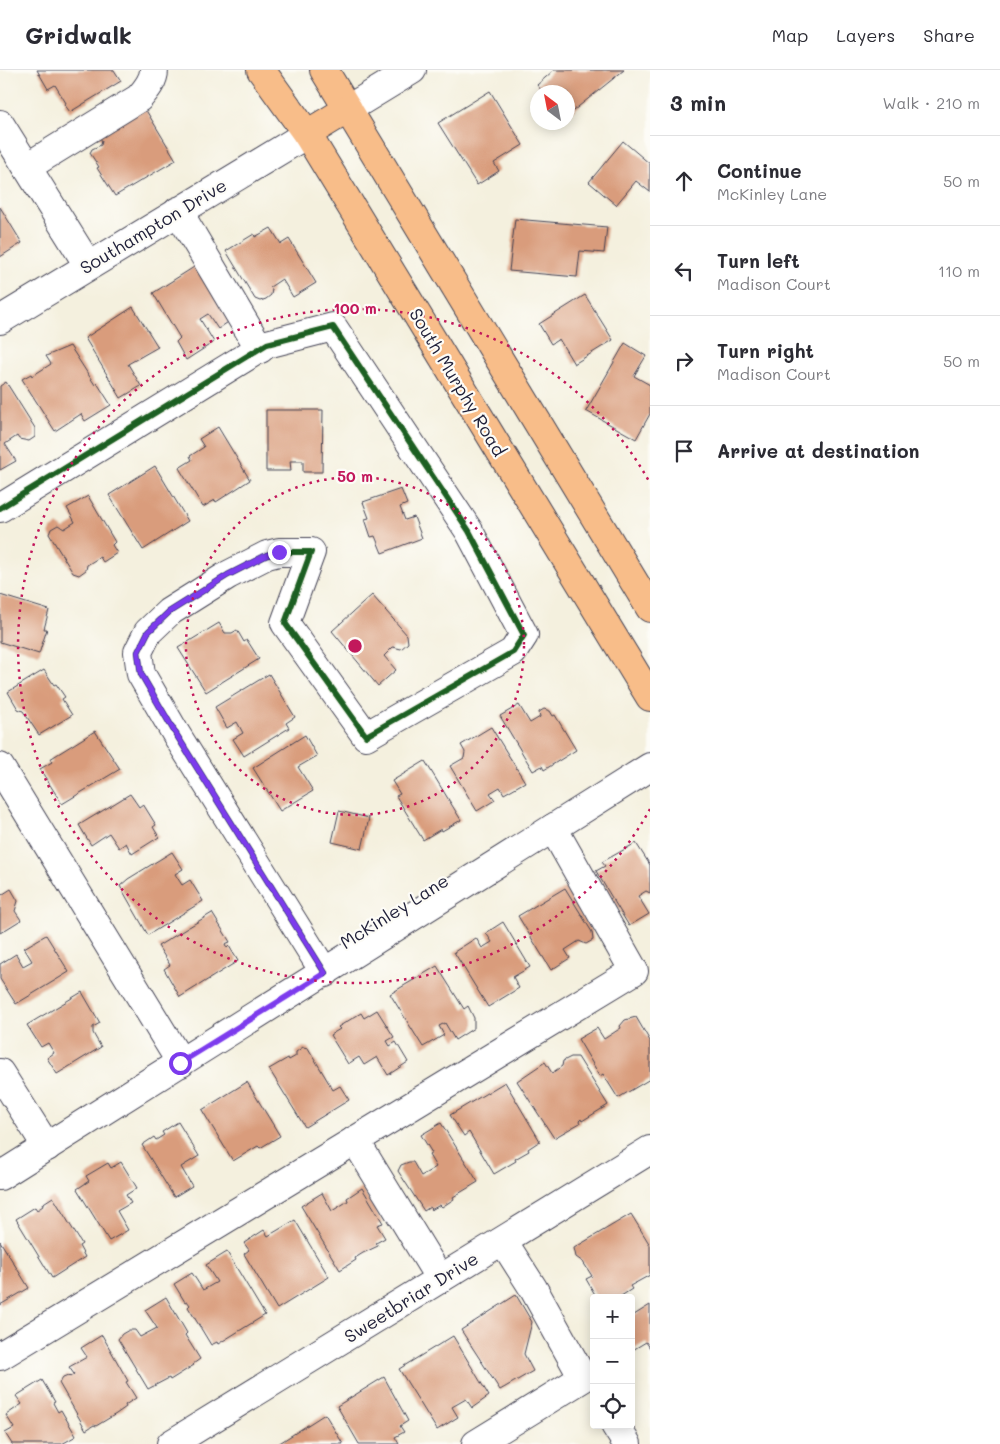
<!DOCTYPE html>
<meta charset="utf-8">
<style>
body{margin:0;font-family:Mali,sans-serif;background:#f7f7f7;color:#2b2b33}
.controls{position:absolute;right:15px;bottom:15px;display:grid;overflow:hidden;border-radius:5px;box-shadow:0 2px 12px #0003}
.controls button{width:45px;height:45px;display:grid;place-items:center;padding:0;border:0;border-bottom:1px solid #e1e1e2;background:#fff;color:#2b2b33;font:25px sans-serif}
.compass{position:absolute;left:530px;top:15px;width:45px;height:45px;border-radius:50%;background:#fff;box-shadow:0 2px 12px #0003;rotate:328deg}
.stop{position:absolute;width:15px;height:15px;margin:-11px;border:4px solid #7c3aed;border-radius:50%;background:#fff}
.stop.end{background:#7c3aed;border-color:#fff;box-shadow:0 1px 5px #0008}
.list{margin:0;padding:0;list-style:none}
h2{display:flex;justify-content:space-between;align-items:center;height:65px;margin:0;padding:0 20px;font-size:21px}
h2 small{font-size:16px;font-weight:400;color:#7c7c81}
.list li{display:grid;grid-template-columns:32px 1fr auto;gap:15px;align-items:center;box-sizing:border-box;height:90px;padding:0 20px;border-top:1px solid #e1e1e2}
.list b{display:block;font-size:19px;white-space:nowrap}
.list p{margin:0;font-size:16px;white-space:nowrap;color:#7c7c81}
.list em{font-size:16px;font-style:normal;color:#7c7c81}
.icon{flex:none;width:28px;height:28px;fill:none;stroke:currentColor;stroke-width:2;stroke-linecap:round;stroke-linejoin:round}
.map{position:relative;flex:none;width:650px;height:1374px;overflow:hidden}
header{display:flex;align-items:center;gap:30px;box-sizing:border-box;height:70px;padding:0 25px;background:#fff;border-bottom:1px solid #e1e1e2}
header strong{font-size:24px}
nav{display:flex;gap:28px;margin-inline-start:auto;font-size:18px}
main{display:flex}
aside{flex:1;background:#fff}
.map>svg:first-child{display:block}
</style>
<header>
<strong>Gridwalk</strong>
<nav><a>Map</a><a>Layers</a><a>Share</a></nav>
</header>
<main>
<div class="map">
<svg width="650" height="1374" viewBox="0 0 650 1374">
<rect width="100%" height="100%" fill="#fdfcf7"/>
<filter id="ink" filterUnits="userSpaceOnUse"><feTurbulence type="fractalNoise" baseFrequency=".02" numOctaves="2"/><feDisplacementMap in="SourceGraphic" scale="10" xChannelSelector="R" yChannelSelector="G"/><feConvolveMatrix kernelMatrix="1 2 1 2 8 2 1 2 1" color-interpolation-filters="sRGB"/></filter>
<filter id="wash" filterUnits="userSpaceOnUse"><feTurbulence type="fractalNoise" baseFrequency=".0096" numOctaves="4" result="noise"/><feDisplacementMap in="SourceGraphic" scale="20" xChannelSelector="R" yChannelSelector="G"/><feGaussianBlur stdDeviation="1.12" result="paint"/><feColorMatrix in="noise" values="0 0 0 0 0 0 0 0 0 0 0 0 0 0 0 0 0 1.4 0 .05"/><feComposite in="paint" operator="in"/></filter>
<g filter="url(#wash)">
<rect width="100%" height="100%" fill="#f4f0de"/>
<g id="blocks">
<g fill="#d99c7b">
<polygon points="37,0 114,0 121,11 70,42 64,34 66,33 55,15 48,19"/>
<polygon points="554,0 624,0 568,45 568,22 543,22 537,15"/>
<polygon points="490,21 523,75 494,93 499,101 477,115 438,53"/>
<polygon points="144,37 176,90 115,126 97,98 99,97 90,83 92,79 101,75 102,71 98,65"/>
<polygon points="623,71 650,94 650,122 636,111 616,135 589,112"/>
<polygon points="0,137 22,173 0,187"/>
<polygon points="515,149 607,157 604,183 580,181 577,207 509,201"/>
<polygon points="271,158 281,174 289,169 316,213 293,227 282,209 270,217 272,219 271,225 266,229 260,231 255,229 226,181 254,164 255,167"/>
<polygon points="202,192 237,246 218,259 208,244 200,249 214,272 186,290 176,272 180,268 153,223"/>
<polygon points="585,225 613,270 574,294 559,269 551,274 539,254"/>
<polygon points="133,237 158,277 128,294 141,316 121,328 85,268"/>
<polygon points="625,273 646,286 634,306 650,315 650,344 636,369 586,341"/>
<polygon points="70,276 95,315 97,313 111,335 85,351 81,344 55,361 22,309 31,304 32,306 51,294 46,286"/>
<polygon points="6,312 35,358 35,367 29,371 19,369 17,366 5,374 16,391 0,400 0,316"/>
<polygon points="266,340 323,340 322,402 303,402 303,391 290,391 291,401 266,401"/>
<polygon points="218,357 250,410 216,432 215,430 203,437 179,398 192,390 190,386 204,377 199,369"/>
<polygon points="155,396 188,451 143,480 109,425"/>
<polygon points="401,419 407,434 400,437 405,450 414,447 422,468 382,483 375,466 371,467 365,449 369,448 363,432"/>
<polygon points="88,426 115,472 112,475 117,483 103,492 100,487 87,495 86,500 79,505 73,503 49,464 51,459 58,455 64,459 75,452 67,438"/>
<polygon points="0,525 49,540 44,559 47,559 39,584 0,572"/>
<polygon points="372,525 407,565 408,573 401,579 393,577 384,586 396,600 378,616 332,561"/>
<polygon points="219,553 225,563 232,563 237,560 244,572 247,570 259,589 206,622 178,578"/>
<polygon points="44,600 54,615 56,614 65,627 62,629 72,645 39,665 23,641 18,639 8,622"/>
<polygon points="269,604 295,647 286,653 289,658 244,686 233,669 243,663 237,652 227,658 215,637"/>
<polygon points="519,635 530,653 540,647 539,642 544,639 550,641 553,646 555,645 576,680 544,700 542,696 533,701 500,646"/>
<polygon points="491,657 525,712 504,724 500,717 490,723 495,730 477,741 450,696 464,688 465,682 461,675"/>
<polygon points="95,661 120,699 62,734 40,699 52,692 50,689"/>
<polygon points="305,665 317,686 298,697 313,721 280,741 253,698"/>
<polygon points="425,691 461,750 442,761 441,759 423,770 396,726 400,724 392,711"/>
<polygon points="130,724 139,737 143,734 156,755 153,757 159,767 132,784 126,773 119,778 109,763 91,775 79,755"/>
<polygon points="339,741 369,748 362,779 332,772"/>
<polygon points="636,773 650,795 650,823 646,821 638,826 649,844 629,856 596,801 605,796 602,792"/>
<polygon points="172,782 183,799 175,804 182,815 190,810 203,831 148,865 120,816 128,809"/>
<polygon points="565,818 592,862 593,870 586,874 579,871 565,880 570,888 551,900 518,846"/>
<polygon points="11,819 18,831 15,841 21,850 0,863 0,826"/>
<polygon points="212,843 230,872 225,874 227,878 229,876 238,891 180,927 164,899 170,895 158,876"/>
<polygon points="503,852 530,897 513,907 519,918 488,937 454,882 476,868 482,878 492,872 486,863"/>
<polygon points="46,865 69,902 16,934 0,909 0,894 16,884 23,896 32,891 24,878"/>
<polygon points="437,896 464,939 468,936 474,948 474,958 455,970 445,953 439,956 444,965 423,977 390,924"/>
<polygon points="82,922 100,953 93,957 93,963 101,977 57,1004 47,988 54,983 48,973 41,977 27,955"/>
<polygon points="377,940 394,967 387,971 390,976 396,972 408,992 388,1005 377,987 364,995 359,987 348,994 330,965 340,959 338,957 361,943 364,948"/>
<polygon points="636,947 650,971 650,1009 618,1028 603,1004 600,1006 578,969 597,958 604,969 621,958 620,956 625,950"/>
<polygon points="303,977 308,978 333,1020 340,1016 349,1030 305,1057 269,999 288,988 289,990 296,986 296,982"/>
<polygon points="571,987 578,987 608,1035 582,1051 581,1049 579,1051 580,1053 554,1068 517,1011 545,992 552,1003 562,996 563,991"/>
<polygon points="247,1012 280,1066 260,1078 258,1076 233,1091 202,1040"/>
<polygon points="505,1012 540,1071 528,1079 529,1081 515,1089 516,1091 494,1104 469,1062 464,1066 450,1045"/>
<polygon points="178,1052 199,1086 181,1097 192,1116 174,1127 142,1075 154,1067 156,1070 164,1065 162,1062"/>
<polygon points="441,1053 478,1112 453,1127 454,1129 442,1137 440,1135 431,1140 430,1137 424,1141 398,1101 401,1095 409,1092 413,1092 421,1106 436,1097 429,1085 432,1083 421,1065"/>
<polygon points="121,1092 137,1118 126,1125 131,1133 117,1141 128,1160 109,1171 77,1119 89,1111 86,1106 108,1093 111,1098"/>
<polygon points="362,1118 383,1153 377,1155 385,1168 376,1173 378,1176 363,1183 355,1188 356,1190 340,1200 301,1136 322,1123 332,1141 348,1131 347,1128"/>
<polygon points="53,1127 82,1174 79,1176 85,1187 52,1208 16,1149 35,1137 37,1140 43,1136 42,1134"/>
<polygon points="631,1144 650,1175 650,1205 630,1216 632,1219 618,1228 597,1228 586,1209 592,1206 583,1192 576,1187 574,1178"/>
<polygon points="295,1150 329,1207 277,1239 244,1184 249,1180 244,1173 264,1160 268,1166"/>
<polygon points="0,1171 29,1218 0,1235"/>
<polygon points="227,1182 265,1245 218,1274 217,1272 211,1275 188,1237 190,1235 187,1231 185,1232 174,1214 192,1203 203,1220 217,1212 206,1195"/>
<polygon points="516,1225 532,1252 524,1284 533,1301 500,1320 461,1260"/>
<polygon points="166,1227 187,1263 185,1265 200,1289 193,1294 194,1295 170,1310 169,1308 148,1319 118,1269 122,1264 129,1260 135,1260 140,1267 157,1258 145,1240"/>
<polygon points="650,1235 650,1278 646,1272 631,1281 631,1242 634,1245"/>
<polygon points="102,1265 128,1311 126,1312 136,1328 125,1335 126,1337 116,1344 96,1356 94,1355 86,1360 59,1313 63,1307 68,1305 70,1307 74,1304 69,1297 87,1287 81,1278"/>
<polygon points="453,1266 489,1326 472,1338 466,1329 452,1337 458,1347 437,1360 399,1299"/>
<polygon points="384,1307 408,1351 400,1356 404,1362 395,1367 399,1374 359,1374 337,1336"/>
<polygon points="42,1310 55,1332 53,1333 58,1342 61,1340 76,1366 62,1374 12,1374 5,1363 14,1358 6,1345 22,1334 16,1326"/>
<polygon points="325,1344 343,1374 278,1374"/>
</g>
</g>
</g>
<g filter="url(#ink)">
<use href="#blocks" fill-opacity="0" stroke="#424153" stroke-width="1"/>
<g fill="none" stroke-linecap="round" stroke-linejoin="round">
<g stroke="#424153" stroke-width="30">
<g id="minor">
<polyline points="348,39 412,0"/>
<polyline points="0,54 88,195"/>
<path d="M 27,97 L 139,28 C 146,20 154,11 154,0"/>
<polyline points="178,141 260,279"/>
<polyline points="0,250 307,64"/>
<polyline points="0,438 267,274 333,257 469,461 524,565 513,582 366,666 285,553 311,482 279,482 267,485 228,505 169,542 148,562 138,582 141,604 176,664 325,903"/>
<polyline points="0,697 181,993"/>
<polyline points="0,1003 47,1077"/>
<polyline points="355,1070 440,1209"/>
<polyline points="0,1106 650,697"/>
<polyline points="0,1286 634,901 553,758"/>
<polyline points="615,1355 627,1374"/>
<polyline points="171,1374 650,1080"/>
<polyline points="476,1374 583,1308 533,1218 503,1171"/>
</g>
</g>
<g stroke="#424153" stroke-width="30">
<g id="major">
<polyline points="261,0 307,64 650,627"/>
<polyline points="324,0 650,538"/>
<polyline points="307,64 348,39"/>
</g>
</g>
<use href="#minor" stroke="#fff" stroke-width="28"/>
<use href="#major" stroke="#f8bd89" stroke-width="28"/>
<g stroke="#fdfcf7" stroke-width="9">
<polyline id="cycleway" points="0,438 267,274 333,257 469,461 524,565 513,582 366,666 285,553 311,482 279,482 267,485 228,505 169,542 148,562 138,582 141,604 176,664 325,903"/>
</g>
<use href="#cycleway" stroke="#1b5e20" stroke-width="6"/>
</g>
</g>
<g fill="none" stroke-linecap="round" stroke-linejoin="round" filter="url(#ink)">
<polyline stroke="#7c3aed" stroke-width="6" points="180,993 325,903 176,664 141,604 138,582 148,562 169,542 228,505 267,485 279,482"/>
</g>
<g fill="none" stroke="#c2185b" stroke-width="2.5" stroke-dasharray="2.5 5">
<circle cx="355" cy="576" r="169"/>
<path d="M650 739A337 337 0 1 1 650 413"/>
</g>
<g text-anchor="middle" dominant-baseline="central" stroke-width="4.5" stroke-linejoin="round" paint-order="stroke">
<g font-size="18" fill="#22223b" stroke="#fdfcf7">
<text transform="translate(153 156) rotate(-31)">Southampton Drive</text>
<text transform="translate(458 312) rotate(59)">South Murphy Road</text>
<text transform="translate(394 841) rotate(-32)">McKinley Lane</text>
<text transform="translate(411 1227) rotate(-32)">Sweetbriar Drive</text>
</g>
</g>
<circle cx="355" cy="576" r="8" fill="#c2185b" stroke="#fdfcf7" stroke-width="2.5"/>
<g font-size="15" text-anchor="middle" font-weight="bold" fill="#c2185b" stroke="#fdfcf7" stroke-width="4.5" stroke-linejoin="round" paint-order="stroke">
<text x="355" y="244">100 m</text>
<text x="355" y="412">50 m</text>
</g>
</svg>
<div class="controls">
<button>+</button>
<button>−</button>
<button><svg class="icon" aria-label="locate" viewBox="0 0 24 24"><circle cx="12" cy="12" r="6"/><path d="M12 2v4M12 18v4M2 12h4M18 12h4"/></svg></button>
</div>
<svg class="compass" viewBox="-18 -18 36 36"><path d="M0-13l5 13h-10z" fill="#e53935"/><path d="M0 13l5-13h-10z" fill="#7c7c81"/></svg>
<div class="stop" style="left:180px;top:993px"></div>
<div class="stop end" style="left:279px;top:482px"></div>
</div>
<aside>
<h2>3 min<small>Walk · 210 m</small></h2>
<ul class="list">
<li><svg class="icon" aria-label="ahead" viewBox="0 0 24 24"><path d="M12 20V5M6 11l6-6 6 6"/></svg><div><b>Continue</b><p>McKinley Lane</p></div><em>50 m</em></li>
<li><svg class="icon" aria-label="left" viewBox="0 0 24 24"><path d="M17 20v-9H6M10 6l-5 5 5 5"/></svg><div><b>Turn left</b><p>Madison Court</p></div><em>110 m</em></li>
<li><svg class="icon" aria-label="right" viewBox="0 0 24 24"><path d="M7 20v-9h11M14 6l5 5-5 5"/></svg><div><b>Turn right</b><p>Madison Court</p></div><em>50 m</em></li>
<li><svg class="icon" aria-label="arrive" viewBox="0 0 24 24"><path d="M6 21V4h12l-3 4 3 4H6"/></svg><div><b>Arrive at destination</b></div></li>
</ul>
</aside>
</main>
